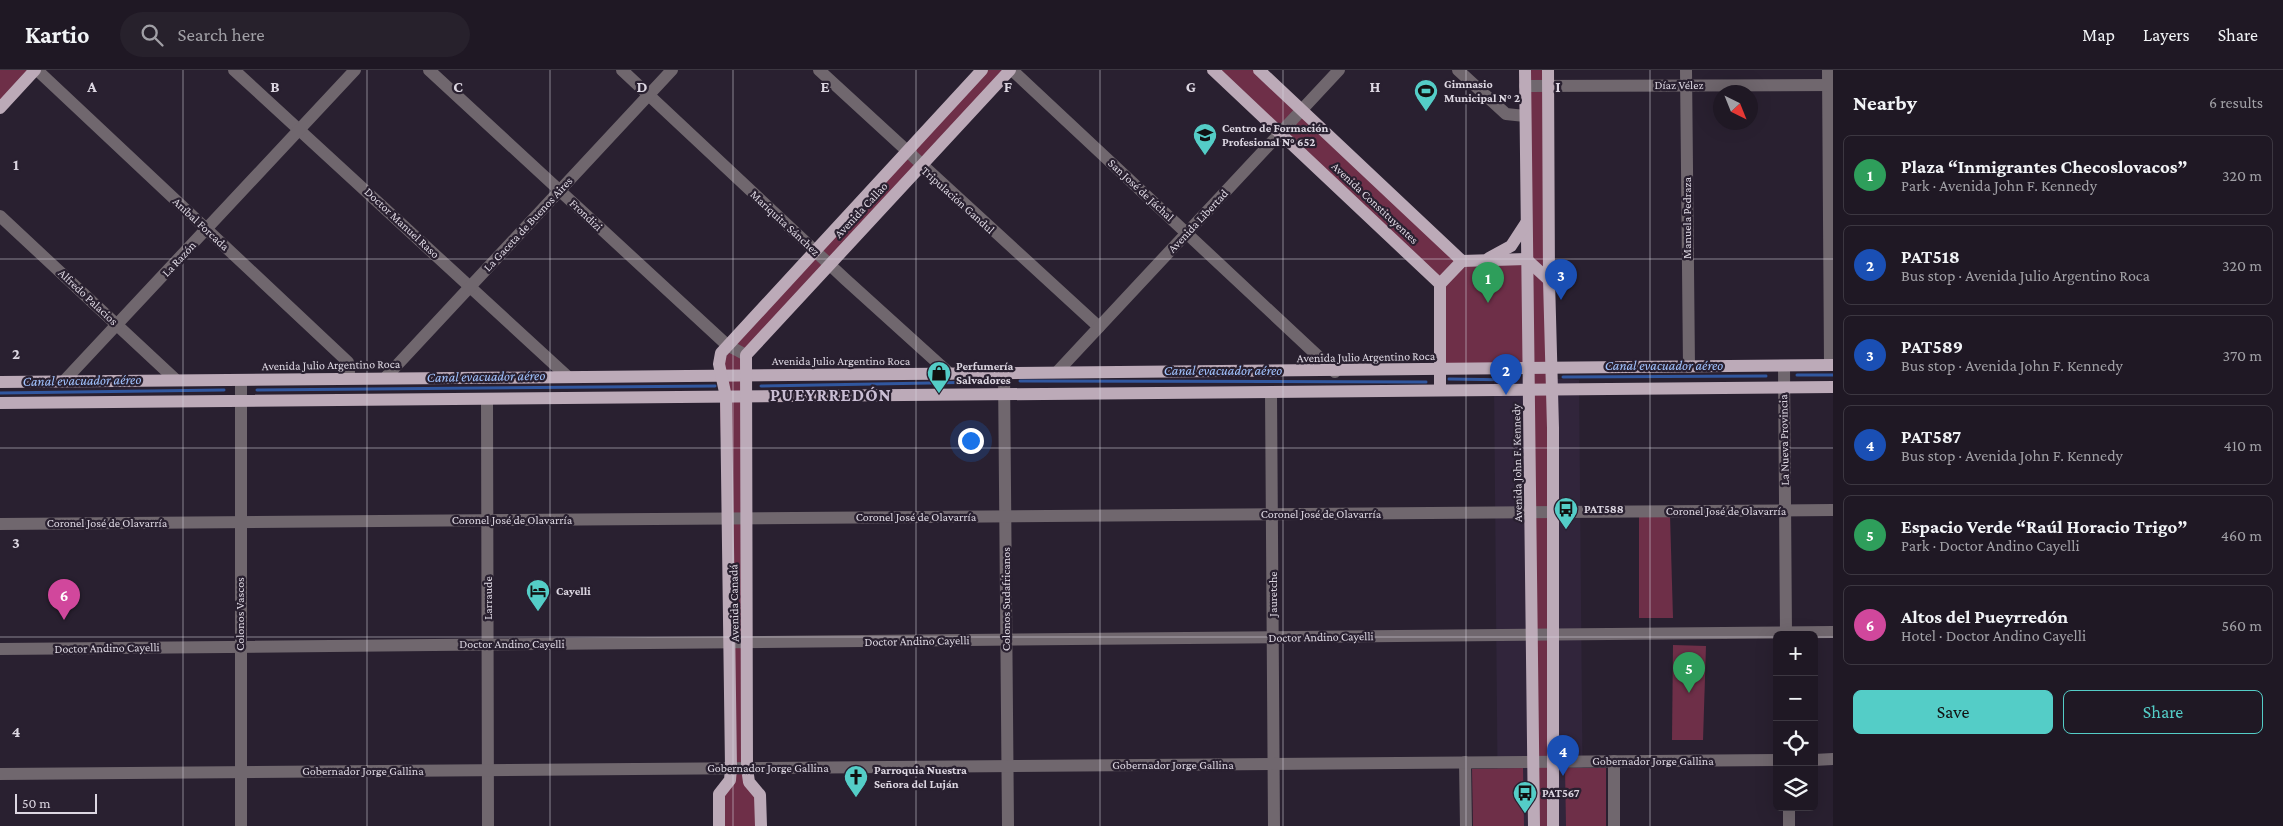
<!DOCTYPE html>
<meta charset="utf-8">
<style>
body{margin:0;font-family:"Crimson Pro",serif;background:#27212c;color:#f1f3f6}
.controls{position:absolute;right:15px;bottom:15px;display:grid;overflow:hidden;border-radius:8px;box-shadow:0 5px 20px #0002}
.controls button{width:45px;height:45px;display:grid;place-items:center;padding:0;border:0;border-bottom:1px solid #3c3741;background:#1f1824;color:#f1f3f6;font:25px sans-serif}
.compass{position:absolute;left:1713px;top:15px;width:45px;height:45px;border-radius:50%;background:#1f1824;box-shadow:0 5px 20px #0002;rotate:137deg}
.scale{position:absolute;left:15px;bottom:12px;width:82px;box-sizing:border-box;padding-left:5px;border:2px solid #ddd7e2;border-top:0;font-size:14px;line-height:18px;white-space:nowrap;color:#ddd7e2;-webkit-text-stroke:4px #292030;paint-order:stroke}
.you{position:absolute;left:970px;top:370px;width:18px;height:18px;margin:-12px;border:4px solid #fff;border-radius:50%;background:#1a73e8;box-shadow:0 0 0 8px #1a73e833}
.badge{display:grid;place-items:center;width:32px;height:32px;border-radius:50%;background:#54cdc7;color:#fff;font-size:16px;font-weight:700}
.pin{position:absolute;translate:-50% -41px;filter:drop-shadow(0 1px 2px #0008)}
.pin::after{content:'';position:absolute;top:26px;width:18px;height:15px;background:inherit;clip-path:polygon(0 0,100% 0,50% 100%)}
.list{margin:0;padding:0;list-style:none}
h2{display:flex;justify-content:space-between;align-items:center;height:65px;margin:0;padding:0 20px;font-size:21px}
h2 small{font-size:16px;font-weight:400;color:#a1a0a6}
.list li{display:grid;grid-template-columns:32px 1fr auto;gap:15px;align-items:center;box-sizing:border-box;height:80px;margin:0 10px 10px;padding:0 10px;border:1px solid #3c3741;border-radius:8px}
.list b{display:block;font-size:19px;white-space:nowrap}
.list p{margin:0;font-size:16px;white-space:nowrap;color:#a1a0a6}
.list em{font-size:16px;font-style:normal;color:#a1a0a6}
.actions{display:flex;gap:10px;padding:15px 20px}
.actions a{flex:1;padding:11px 0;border:1px solid #54cdc7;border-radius:8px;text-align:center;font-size:18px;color:#54cdc7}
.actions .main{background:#54cdc7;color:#111}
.icon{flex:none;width:28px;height:28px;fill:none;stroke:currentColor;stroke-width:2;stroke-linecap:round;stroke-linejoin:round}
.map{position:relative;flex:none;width:1833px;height:756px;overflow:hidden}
header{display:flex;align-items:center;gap:30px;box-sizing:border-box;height:70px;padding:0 25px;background:#1f1824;border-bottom:1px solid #3c3741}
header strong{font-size:24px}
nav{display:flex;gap:28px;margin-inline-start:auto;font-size:18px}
.search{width:350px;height:45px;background:#27212c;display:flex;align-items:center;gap:12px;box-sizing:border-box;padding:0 18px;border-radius:28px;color:#a1a0a6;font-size:19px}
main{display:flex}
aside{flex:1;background:#1f1824}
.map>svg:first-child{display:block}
</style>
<header>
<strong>Kartio</strong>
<div class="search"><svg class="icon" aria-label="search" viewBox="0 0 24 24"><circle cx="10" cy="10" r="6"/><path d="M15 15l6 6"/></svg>Search here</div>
<nav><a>Map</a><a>Layers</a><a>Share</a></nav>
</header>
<main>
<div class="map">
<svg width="1833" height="756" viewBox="0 0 1833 756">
<rect width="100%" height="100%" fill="#292030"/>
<polygon fill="#31253b" points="1518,307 1579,310 1583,756 1498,756 1494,308"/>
<g fill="#6e2f48">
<polygon points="0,0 35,0 0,38"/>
<polygon points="982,0 1010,0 746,285 747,698 760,725 761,756 719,756 719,724 730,710 719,294"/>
<polygon points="1213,0 1259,0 1462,191 1526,189 1525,0 1548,0 1553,756 1534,756 1530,298 1440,299 1440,214"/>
<polygon points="1639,444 1670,445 1673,548 1639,548"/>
<polygon points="1673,575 1706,576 1703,670 1672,670"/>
<polygon points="1523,698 1524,756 1473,756 1472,699"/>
<polygon points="1565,698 1606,698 1606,756 1566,756"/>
</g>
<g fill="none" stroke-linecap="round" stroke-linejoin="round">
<g stroke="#31579f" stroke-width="3">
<polyline points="1797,305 1833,305"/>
<polyline points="1563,307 1766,306"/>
<polyline points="1449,309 1515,310"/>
<polyline points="1020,311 1426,312"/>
<polyline points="761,316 986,312"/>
<polyline points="257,320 715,316"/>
<polyline points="0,323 224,320"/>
</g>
<g stroke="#70676e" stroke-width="12">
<polyline points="37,0 348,292 349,302 340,309"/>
<polyline points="234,0 568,307"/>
<polyline points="429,0 727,275 746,285"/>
<polyline points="622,0 845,209 950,304"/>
<polyline points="819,0 1099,257"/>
<polyline points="1012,0 1335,302"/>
<polyline points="1458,0 1506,44 1525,46"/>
<polyline points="1686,0 1689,297"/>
<polyline points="1828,0 1830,295"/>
<polyline points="1525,16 1833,15"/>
<polyline points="0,146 176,310"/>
<polyline points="1784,296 1786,565"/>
<polyline points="1057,302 1339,0"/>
<polyline points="1004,303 1008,756"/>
<polyline points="385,308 672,0"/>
<polyline points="64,311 355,0"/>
<polyline points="1271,322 1274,756"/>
<polyline points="487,329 488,756"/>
<polyline points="0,454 1833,440"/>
<polyline points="0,579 1833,562"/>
<polyline points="1814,690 1833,689"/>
<polyline points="1465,692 1466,756"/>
<polyline points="0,704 1777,690"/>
<polyline points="1789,737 1789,756"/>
<polyline points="241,756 241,310"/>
<polyline points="1614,756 1614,691"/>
</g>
<g stroke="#bcaab8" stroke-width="12">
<polyline points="1213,0 1440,214 1440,320"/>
<polyline points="1259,0 1462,191 1526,189"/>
<polyline points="1525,0 1534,756"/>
<polyline points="1548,0 1549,210 1553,358 1553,756"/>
<polyline points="0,38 35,0"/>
<polyline points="1489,188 1511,176 1526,153"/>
<polyline points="1526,189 1549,210"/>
<polyline points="1440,214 1462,191"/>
<path d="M 0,312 C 611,306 1222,303 1833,295"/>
<polyline points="0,333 1833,317"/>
<polyline points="719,756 719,724 730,710 731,698 726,327 719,294 721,283 982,0"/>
<polyline points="761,756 760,725 749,712 747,698 746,285 1010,0"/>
</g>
</g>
<path fill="none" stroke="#ddd7e2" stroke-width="1" stroke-opacity="0.55" d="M 183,0 L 183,756M 367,0 L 367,756M 550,0 L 550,756M 733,0 L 733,756M 916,0 L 916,756M 1100,0 L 1100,756M 1283,0 L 1283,756M 1466,0 L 1466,756M 1650,0 L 1650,756M 0,189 L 1833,189M 0,378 L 1833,378M 0,567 L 1777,567M 1814,567 L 1833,567"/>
<defs>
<g id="stadium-pin" transform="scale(1.25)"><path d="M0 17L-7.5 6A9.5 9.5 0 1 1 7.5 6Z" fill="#54cdc7" stroke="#292030"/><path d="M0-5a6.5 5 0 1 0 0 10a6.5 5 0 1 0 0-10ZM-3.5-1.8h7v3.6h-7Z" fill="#111"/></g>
<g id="school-pin" transform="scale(1.25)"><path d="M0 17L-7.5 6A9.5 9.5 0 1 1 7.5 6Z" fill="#54cdc7" stroke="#292030"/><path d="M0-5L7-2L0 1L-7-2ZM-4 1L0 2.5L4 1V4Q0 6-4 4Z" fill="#111"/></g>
<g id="shop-pin" transform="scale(1.25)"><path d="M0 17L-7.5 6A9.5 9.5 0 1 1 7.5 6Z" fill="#54cdc7" stroke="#292030"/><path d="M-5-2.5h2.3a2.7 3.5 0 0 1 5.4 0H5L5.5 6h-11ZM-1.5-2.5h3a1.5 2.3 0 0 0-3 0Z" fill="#111"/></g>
<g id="bus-pin" transform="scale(1.25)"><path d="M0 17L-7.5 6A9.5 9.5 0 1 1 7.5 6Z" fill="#54cdc7" stroke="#292030"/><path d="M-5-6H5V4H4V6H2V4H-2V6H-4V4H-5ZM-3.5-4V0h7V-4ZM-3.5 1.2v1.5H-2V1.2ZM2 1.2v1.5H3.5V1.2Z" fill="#111"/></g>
<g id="hotel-pin" transform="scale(1.25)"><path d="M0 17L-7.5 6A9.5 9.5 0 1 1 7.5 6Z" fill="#54cdc7" stroke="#292030"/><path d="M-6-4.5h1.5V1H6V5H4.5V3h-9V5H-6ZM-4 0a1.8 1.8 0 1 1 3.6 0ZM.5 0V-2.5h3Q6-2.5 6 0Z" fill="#111"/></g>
<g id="church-pin" transform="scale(1.25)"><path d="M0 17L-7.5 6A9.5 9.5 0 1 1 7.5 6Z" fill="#54cdc7" stroke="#292030"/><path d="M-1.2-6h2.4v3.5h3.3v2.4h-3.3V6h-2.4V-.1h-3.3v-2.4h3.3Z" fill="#111"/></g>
</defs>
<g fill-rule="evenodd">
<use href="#stadium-pin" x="1426" y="21"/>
<use href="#school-pin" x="1205" y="65"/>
<use href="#shop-pin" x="939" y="303"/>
<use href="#bus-pin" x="1566" y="439"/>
<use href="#hotel-pin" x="538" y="521"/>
<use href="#church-pin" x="856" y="707"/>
<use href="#bus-pin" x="1525" y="723"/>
</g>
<g text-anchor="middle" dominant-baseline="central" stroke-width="4.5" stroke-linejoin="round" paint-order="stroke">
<g font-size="12" font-weight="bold" fill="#ddd7e2" stroke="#292030" text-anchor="start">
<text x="1444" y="14">Gimnasio<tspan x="1444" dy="14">Municipal N° 2</tspan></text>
<text x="1222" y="58">Centro de Formación<tspan x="1222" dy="14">Profesional N° 652</tspan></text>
<text x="956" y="296">Perfumería<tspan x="956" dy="14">Salvadores</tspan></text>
<text x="1584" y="439">PAT588</text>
<text x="556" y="521">Cayelli</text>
<text x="874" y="700">Parroquia Nuestra<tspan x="874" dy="14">Señora del Luján</tspan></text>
<text x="1542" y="723">PAT567</text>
</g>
<g font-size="12" fill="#ddd7e2" stroke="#292030">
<text x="1679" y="15">Díaz Vélez</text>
<text transform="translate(1141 120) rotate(43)">San José de Jáchal</text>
<text transform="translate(958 130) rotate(42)">Tripulación Gandul</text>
<text transform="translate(1375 133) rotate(43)">Avenida Constituyentes</text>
<text transform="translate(861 140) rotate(-47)">Avenida Callao</text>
<text transform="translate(586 145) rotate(43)">Frondizi</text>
<text transform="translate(1687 148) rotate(-90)">Manuela Pedraza</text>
<text transform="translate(1198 151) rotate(-47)">Avenida Libertad</text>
<text transform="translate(402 153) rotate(43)">Doctor Manuel Raso</text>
<text transform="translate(785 153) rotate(43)">Mariquita Sánchez</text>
<text transform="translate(201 154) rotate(43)">Aníbal Forcada</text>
<text transform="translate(528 154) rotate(-47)">La Gaceta de Buenos Aires</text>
<text transform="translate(179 189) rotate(-47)">La Razón</text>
<text transform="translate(88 227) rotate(43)">Alfredo Palacios</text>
<text transform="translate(1366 287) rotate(-1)">Avenida Julio Argentino Roca</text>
<text x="841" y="291">Avenida Julio Argentino Roca</text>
<text transform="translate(331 295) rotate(-1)">Avenida Julio Argentino Roca</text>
<text transform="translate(1784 370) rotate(-91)">La Nueva Provincia</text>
<text transform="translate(1517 393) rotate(-91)">Avenida John F. Kennedy</text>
<text x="1726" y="441">Coronel José de Olavarría</text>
<text x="1321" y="444">Coronel José de Olavarría</text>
<text x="916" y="447">Coronel José de Olavarría</text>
<text x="512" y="450">Coronel José de Olavarría</text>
<text x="107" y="453">Coronel José de Olavarría</text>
<text transform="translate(1273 524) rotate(-90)">Jauretche</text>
<text transform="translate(488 528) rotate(-90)">Larraude</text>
<text transform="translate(1006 529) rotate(-90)">Colonos Sudafricanos</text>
<text transform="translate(734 533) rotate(-91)">Avenida Canadá</text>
<text transform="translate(240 544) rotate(-90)">Colonos Vascos</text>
<text transform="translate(1321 567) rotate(-1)">Doctor Andino Cayelli</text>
<text transform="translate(917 571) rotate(-1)">Doctor Andino Cayelli</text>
<text x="512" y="574">Doctor Andino Cayelli</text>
<text transform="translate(107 578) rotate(-1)">Doctor Andino Cayelli</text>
<text x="1653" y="691">Gobernador Jorge Gallina</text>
<text x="1173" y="695">Gobernador Jorge Gallina</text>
<text x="768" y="698">Gobernador Jorge Gallina</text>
<text x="363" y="701">Gobernador Jorge Gallina</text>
</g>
<g font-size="14" font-style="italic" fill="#a0c2fe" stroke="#292030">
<text x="1664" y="295">Canal evacuador aéreo</text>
<text x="1223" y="300">Canal evacuador aéreo</text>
<text transform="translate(486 306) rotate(-1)">Canal evacuador aéreo</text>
<text transform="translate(82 310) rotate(-1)">Canal evacuador aéreo</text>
</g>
<g font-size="18" font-weight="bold" letter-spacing="1" fill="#cabed4" stroke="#292030">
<text x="831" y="325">PUEYRREDÓN</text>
</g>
</g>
<g font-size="16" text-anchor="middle" font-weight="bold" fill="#ddd7e2" stroke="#292030" stroke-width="4.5" stroke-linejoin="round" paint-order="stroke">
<text x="92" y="22">A</text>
<text x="275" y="22">B</text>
<text x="458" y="22">C</text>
<text x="642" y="22">D</text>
<text x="825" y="22">E</text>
<text x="1008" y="22">F</text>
<text x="1191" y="22">G</text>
<text x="1375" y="22">H</text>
<text x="1558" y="22">I</text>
<text x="16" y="100">1</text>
<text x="16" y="289">2</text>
<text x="16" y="478">3</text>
<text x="16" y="667">4</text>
</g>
</svg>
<div class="controls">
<button>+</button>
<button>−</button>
<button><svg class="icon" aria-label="locate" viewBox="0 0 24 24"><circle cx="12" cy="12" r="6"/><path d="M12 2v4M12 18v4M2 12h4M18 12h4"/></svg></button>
<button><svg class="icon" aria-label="layers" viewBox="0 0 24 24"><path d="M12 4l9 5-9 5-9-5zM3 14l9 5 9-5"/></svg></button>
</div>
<svg class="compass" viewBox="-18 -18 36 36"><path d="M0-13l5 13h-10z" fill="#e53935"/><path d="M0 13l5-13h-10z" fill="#a1a0a6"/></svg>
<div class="scale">50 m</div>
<div class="you"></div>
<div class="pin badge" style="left:1488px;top:233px;background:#2e9e5b">1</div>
<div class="pin badge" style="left:1506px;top:325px;background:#1a4fb4">2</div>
<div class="pin badge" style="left:1561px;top:230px;background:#1a4fb4">3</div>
<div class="pin badge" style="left:1563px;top:706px;background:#1a4fb4">4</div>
<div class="pin badge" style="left:1689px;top:623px;background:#2e9e5b">5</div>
<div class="pin badge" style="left:64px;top:550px;background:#d1479c">6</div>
</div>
<aside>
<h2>Nearby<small>6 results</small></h2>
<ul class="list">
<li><span class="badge" style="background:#2e9e5b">1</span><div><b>Plaza “Inmigrantes Checoslovacos”</b><p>Park · Avenida John F. Kennedy</p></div><em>320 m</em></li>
<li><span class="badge" style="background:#1a4fb4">2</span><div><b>PAT518</b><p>Bus stop · Avenida Julio Argentino Roca</p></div><em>320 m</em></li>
<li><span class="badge" style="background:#1a4fb4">3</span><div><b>PAT589</b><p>Bus stop · Avenida John F. Kennedy</p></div><em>370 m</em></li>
<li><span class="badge" style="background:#1a4fb4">4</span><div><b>PAT587</b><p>Bus stop · Avenida John F. Kennedy</p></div><em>410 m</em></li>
<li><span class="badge" style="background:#2e9e5b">5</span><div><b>Espacio Verde “Raúl Horacio Trigo”</b><p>Park · Doctor Andino Cayelli</p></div><em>460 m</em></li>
<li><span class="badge" style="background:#d1479c">6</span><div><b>Altos del Pueyrredón</b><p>Hotel · Doctor Andino Cayelli</p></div><em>560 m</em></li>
</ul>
<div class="actions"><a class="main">Save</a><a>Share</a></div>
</aside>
</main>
